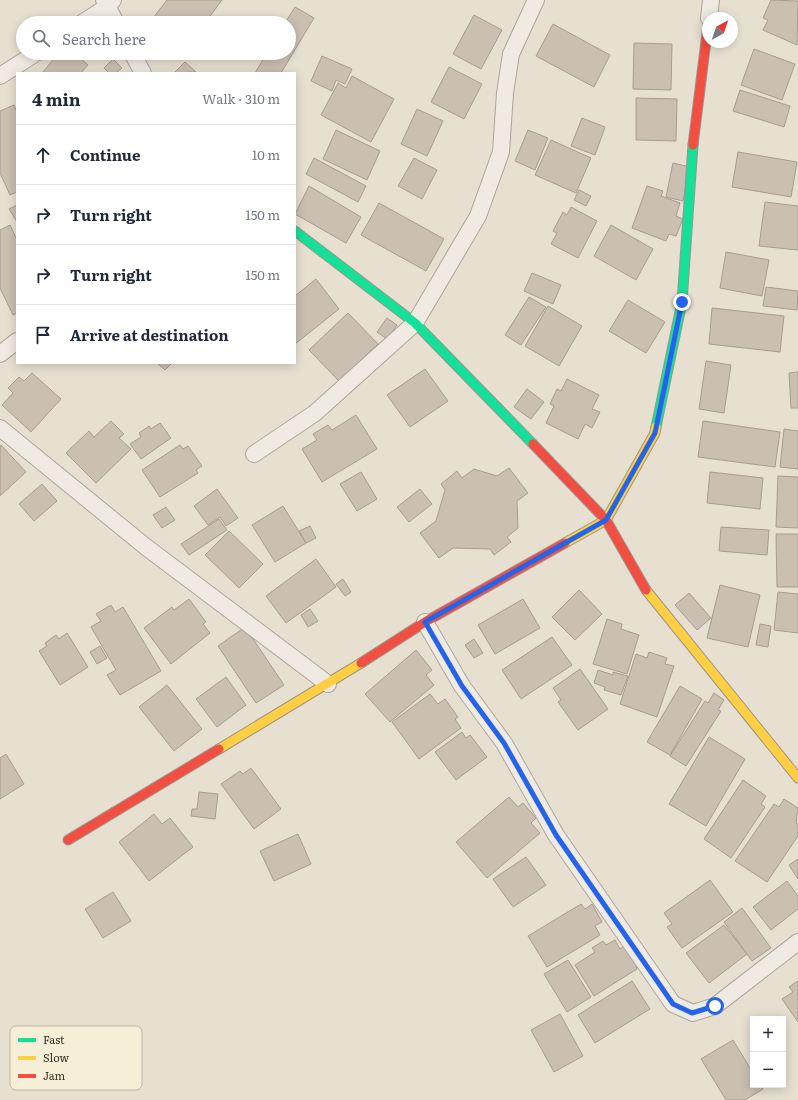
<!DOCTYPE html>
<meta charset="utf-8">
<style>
body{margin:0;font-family:Literata,serif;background:#f6f6f7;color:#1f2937}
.controls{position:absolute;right:12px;bottom:12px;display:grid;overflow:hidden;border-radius:0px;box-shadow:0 2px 10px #0003}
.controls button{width:36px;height:36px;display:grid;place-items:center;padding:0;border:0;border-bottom:1px solid #e0e1e3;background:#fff;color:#1f2937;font:20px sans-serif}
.compass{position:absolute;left:702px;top:12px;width:36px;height:36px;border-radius:50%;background:#fff;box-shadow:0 2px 10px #0003;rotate:40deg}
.stop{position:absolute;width:12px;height:12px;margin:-9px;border:3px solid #2563eb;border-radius:50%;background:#fff}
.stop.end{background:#2563eb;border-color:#fff;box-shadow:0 1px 4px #0008}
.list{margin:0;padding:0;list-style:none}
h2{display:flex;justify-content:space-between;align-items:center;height:52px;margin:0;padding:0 16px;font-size:17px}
h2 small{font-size:13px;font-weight:400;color:#747a83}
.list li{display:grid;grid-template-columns:26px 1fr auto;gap:12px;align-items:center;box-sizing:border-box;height:60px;padding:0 16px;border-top:1px solid #e0e1e3}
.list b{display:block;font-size:15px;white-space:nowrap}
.list em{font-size:13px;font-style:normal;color:#747a83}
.icon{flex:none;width:22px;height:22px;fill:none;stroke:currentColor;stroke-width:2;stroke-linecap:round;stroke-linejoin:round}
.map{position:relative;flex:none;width:798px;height:1100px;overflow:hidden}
.search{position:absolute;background:#fff;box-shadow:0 2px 10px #0003;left:16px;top:16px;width:280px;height:44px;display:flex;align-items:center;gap:10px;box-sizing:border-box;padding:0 14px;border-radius:22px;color:#747a83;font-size:15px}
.panel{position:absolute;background:#fff;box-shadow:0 2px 10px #0003;left:16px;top:72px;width:280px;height:292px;border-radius:0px}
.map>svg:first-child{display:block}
</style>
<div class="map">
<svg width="798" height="1100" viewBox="0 0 798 1100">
<rect width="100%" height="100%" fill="#e7e0d1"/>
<g fill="#cbbfb2" stroke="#a89c90">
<polygon points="167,0 222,0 205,23 159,23 153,18"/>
<polygon points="771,0 798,1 797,45 763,30 768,20 763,18"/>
<polygon points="295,7 314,18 281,73 255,73 267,53 289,53 289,23 285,23"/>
<polygon points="474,15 502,30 481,69 453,54"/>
<polygon points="553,24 610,55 594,87 536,56"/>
<polygon points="634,43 672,44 671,90 633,89"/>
<polygon points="754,49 795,64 782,100 741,85"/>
<polygon points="59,53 74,53 88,65 81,73 42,73"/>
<polygon points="322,56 352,69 345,84 336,80 332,91 311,81"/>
<polygon points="113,59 122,68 116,73 109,73 104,68"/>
<polygon points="185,62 196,72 174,73"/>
<polygon points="449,67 482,84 464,119 431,102"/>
<polygon points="352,76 394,99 371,142 321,115 338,83 346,88"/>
<polygon points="740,90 790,106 784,127 733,111"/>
<polygon points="636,98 677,99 676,141 636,140"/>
<polygon points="14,105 17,113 17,192 10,195 0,173 0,111"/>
<polygon points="417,109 443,121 427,156 401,144"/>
<polygon points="582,118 605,127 595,155 571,146"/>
<polygon points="336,130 380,151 367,180 323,159"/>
<polygon points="528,130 548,138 535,170 515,161"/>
<polygon points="551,140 591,158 576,193 535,175"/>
<polygon points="738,152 797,162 791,197 732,187"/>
<polygon points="314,158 366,186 358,202 306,174"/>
<polygon points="414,158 437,170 422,199 398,186"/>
<polygon points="673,163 690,167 683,201 666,197"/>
<polygon points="309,186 361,217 346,243 295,214"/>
<polygon points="647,186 663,191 661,196 680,203 676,216 683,219 676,236 669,234 666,241 632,228"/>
<polygon points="579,190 591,196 586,206 574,200"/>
<polygon points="765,202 798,206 798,250 759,246"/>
<polygon points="379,203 444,239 426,271 361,235"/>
<polygon points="17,205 17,222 9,209"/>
<polygon points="571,207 597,221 578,258 551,244 557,233 553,231 563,212 567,215"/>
<polygon points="10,225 17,240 17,313 13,315 0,288 0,230"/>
<polygon points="611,225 653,249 636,280 594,256"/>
<polygon points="726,252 769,260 762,296 720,288"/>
<polygon points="532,273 561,285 553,304 524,291"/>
<polygon points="316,279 339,309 295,344 295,296"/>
<polygon points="766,287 798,291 797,310 763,306"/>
<polygon points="529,297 546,307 521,345 505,335"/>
<polygon points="628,300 665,322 646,353 609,331"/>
<polygon points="548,306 582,326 559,366 525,346"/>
<polygon points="712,308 784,316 780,352 709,344"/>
<polygon points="348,313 378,344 339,381 309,350"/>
<polygon points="387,318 397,325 387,339 377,332"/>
<polygon points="706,361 731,365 724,413 699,409"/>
<polygon points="157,363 172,363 165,370"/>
<polygon points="425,369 448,401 410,427 387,395"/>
<polygon points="798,372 798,408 791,408 789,373"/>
<polygon points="32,373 61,399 31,432 2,405 13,393 8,388 19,377 24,381"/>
<polygon points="567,379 599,395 592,409 600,412 592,428 585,424 578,439 546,423 554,406 550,404 557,389 561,391"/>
<polygon points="527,389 544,402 531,419 514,407"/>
<polygon points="356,415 377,449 322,482 302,449 317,440 313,434 328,425 332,430"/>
<polygon points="111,421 124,434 119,438 131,449 96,483 66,453 89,431 94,437"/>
<polygon points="703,421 780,432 775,467 698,457"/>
<polygon points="160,423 171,438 141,459 130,444 141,437 139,433 149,426 151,429"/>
<polygon points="784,429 798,431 798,469 780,467"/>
<polygon points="1,445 26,472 0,496 0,446"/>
<polygon points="180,445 183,449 188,446 202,466 196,470 198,473 160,497 142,470"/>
<polygon points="509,468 528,493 517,501 518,528 507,537 511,542 494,555 490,549 453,548 439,558 420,533 436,521 445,490 441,484 457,471 462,478 474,469 497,476"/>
<polygon points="361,472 377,499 357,511 340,484"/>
<polygon points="710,472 763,478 760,509 707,503"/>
<polygon points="778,476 798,477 798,528 776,527"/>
<polygon points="42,484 57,501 34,521 19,504"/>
<polygon points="217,489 238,518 226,526 220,517 208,525 194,506"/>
<polygon points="420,489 432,504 409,522 397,507"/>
<polygon points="283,506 306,543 275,562 252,525"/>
<polygon points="166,507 175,520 162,528 153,515"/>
<polygon points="219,519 227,530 189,555 181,544"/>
<polygon points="310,526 316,538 306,543 299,531"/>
<polygon points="721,527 769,530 767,555 719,551"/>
<polygon points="229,531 263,564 239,588 205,555"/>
<polygon points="776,534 798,534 798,587 777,587"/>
<polygon points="316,559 336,587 286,623 266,596"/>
<polygon points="343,579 351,592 345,596 336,584"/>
<polygon points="720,585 760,595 748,647 707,638"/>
<polygon points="579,590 602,614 575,640 552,617"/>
<polygon points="778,592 798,594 798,633 774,630"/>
<polygon points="689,593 711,618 697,630 675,605"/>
<polygon points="189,599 206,622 203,624 210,633 171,664 144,628 172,607 174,610"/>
<polygon points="523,599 540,628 495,654 478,625"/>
<polygon points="111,605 115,612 123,607 161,671 120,695 107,675 116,670 91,627 101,621 96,614"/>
<polygon points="310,609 318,621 308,627 301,615"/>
<polygon points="607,619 622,624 621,629 639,635 627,674 593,664"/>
<polygon points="760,624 771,626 768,647 756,645"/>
<polygon points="245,627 284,685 256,703 218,646"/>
<polygon points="67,633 88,667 60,685 39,651 47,646 45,643 56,635 59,639"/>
<polygon points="552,637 572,665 521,699 502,670"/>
<polygon points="474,639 483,653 474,658 465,645"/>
<polygon points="100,646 107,658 97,664 90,652"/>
<polygon points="416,650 432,670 426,675 434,685 390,722 365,694"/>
<polygon points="649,652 667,658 665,664 674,666 657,717 620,704 636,654 647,658"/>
<polygon points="580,669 608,709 578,730 558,702 561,700 553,688"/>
<polygon points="598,670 613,675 613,672 628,676 621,695 604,690 605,687 594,683"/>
<polygon points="226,677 246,705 217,727 196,699"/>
<polygon points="167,685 202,729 174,751 139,707"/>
<polygon points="680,686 702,699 670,755 647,742"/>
<polygon points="714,693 724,700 718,710 721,711 686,766 670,756 705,701 708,703"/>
<polygon points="430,694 438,704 445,699 458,717 455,719 461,728 419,759 392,722"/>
<polygon points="462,732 466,738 470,735 487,757 456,780 435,752"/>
<polygon points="709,737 745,759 706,826 669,804"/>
<polygon points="6,754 24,784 0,799 0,758"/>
<polygon points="251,768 281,809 254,829 221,784 240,771 243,774"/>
<polygon points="743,780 766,796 761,804 765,807 731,858 704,839"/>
<polygon points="199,792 218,794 215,819 191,816 192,809 197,809"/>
<polygon points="509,797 518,807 523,803 536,818 531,823 540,833 487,878 456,842"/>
<polygon points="784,799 798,808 796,823 798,824 798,836 767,882 735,861 774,804 779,807"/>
<polygon points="154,814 162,824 170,818 193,847 149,881 119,842"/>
<polygon points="298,834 311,864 274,881 260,851"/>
<polygon points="526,857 546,885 513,907 493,879"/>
<polygon points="798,859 798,879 789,865"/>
<polygon points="710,880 733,912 682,948 667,927 672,924 664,913"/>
<polygon points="787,881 798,896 798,909 771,930 753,907"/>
<polygon points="113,892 131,921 103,938 85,909"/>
<polygon points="581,904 585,909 592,904 602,922 595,926 600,935 547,967 528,936"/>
<polygon points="742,908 771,948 752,961 724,922"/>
<polygon points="724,925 747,954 709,983 686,953"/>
<polygon points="615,940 620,949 626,945 639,964 636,966 637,969 594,996 575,965 595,952 592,948 603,941 606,945"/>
<polygon points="568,960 591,997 567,1012 544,974"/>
<polygon points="632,981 650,1009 595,1043 578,1015"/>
<polygon points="798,981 798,1022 782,999 793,992 789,987"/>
<polygon points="560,1014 583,1056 554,1072 531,1030"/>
<polygon points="733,1040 753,1073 753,1085 760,1085 763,1089 745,1100 726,1100 701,1059"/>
</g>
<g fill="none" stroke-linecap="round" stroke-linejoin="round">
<g stroke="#ada599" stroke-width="18">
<g id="street">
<polyline points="104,0 116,23"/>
<polyline points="709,18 711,0"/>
<polyline points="82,23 107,7 113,0"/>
<polyline points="132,53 143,73"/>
<polyline points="0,76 36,53"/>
<polyline points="0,354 17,341"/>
<polyline points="0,428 146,547 328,684"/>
<polyline points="254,454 315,413 415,323 478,216 501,152 505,93 511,54 536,0"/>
<polyline points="425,622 462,686 504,743 556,835 673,1004 693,1013 715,1006 798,942"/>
</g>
</g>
<g stroke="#9c958a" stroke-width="11">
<g id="fast">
<polyline points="295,231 415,323 533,444"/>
<polyline points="656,427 682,302 693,145"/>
</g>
</g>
<g stroke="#9c958a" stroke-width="11">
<g id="slow">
<polyline points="565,543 606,520 655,433 656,427"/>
<polyline points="646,590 798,778"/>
<polyline points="219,749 361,663"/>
</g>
</g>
<g stroke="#9c958a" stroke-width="11">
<g id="jam">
<polyline points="693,145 708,25"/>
<polyline points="533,444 606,520 646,590"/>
<polyline points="361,663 425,622 565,543"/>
<polyline points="68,840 219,749"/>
</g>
</g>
<use href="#street" stroke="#efebe3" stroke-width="16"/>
<use href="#fast" stroke="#16e098" stroke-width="9"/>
<use href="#slow" stroke="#ffcf43" stroke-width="9"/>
<use href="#jam" stroke="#f24e42" stroke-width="9"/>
</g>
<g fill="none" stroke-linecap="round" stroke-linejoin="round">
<polyline stroke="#2563eb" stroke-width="5" points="682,302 655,433 606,520 425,622 462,686 504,743 556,835 673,1004 692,1013 715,1006"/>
</g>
<rect x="10" y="1026" width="132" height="64" rx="6" fill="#f7eed8" stroke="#bfb4a1" stroke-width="1"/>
<rect x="18" y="1038" width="18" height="4" fill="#16e098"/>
<rect x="18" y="1056" width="18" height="4" fill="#ffcf43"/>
<rect x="18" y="1074" width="18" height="4" fill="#f24e42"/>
<g font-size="11" fill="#3d2e20">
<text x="43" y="1044">Fast</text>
<text x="43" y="1062">Slow</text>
<text x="43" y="1080">Jam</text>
</g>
</svg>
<div class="controls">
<button>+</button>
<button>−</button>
</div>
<svg class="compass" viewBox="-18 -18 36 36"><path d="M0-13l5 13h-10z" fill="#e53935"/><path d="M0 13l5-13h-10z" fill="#747a83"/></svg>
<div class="stop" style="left:715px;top:1006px"></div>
<div class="stop end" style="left:682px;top:302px"></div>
<div class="search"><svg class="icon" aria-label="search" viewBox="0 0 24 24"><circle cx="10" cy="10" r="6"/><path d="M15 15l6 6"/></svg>Search here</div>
<section class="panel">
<h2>4 min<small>Walk · 310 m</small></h2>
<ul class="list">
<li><svg class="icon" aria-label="ahead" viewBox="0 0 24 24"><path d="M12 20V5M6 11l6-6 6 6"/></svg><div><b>Continue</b></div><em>10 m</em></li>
<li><svg class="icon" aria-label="right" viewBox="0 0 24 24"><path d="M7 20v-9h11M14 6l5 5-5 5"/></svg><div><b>Turn right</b></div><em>150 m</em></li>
<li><svg class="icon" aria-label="right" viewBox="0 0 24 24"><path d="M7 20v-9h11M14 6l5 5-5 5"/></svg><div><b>Turn right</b></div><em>150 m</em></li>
<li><svg class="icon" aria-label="arrive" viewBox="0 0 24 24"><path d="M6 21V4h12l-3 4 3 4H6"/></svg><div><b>Arrive at destination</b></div></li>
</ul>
</section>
</div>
